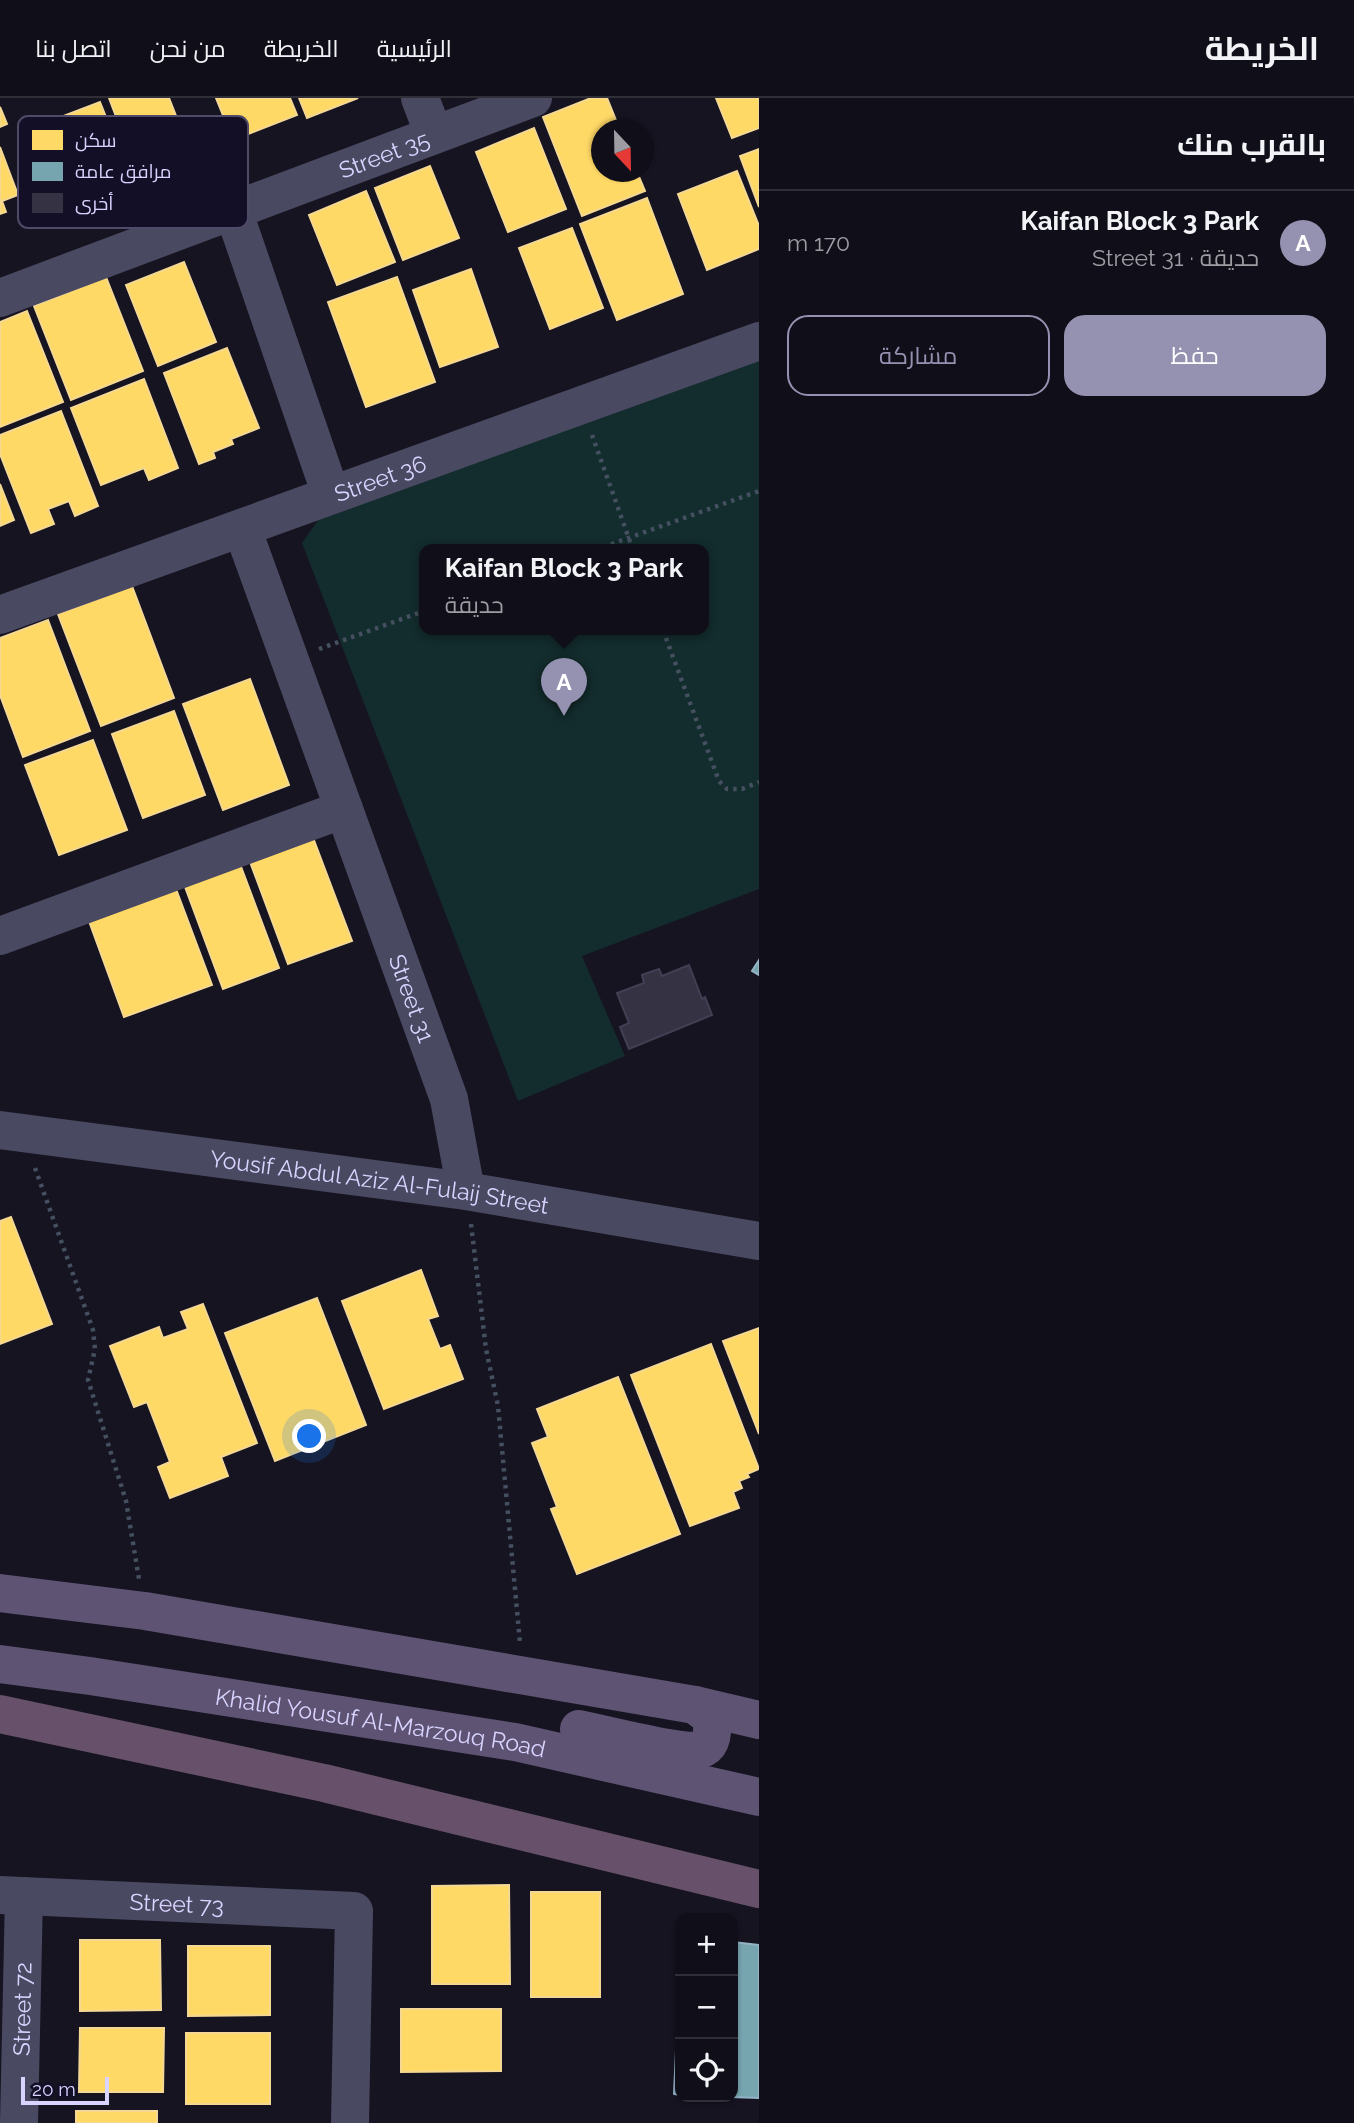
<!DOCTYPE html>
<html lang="ar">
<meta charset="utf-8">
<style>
body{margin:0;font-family:Raleway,Cairo,sans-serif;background:#1e1d26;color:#f1f3f6;direction:rtl}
.controls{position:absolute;right:21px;bottom:21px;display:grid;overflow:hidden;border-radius:14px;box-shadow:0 2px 5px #0004}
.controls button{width:63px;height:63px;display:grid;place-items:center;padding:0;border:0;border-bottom:2px solid #302f38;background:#100f19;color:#f1f3f6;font:35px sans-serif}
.compass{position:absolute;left:591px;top:21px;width:63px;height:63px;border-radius:50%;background:#100f19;box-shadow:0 2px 5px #0004;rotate:158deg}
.scale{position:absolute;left:21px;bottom:18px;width:88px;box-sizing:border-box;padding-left:7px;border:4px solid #d9d4ff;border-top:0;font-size:19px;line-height:24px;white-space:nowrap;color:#d9d4ff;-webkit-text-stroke:5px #130f26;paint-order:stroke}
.you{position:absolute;left:310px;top:1339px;width:24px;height:24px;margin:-18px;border:5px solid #fff;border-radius:50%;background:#1a73e8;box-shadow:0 0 0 10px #1a73e833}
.badge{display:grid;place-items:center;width:46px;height:46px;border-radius:50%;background:#9591b1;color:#fff;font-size:23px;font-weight:700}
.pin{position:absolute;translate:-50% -58px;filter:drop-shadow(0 2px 4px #0008)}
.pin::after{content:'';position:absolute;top:37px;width:24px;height:21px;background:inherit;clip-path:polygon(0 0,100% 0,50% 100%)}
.popup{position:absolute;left:419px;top:446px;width:290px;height:91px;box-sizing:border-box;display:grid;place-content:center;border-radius:14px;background:#100f19;filter:drop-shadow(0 2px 5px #0005);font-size:23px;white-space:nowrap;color:#9c9ca2}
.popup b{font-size:26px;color:#f1f3f6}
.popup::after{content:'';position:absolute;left:50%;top:100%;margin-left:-14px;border:14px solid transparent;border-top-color:#100f19}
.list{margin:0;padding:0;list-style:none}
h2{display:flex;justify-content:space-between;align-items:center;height:91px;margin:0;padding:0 28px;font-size:30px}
h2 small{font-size:23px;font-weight:400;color:#9c9ca2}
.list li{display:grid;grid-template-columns:46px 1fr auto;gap:21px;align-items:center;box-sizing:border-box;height:105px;padding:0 28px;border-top:2px solid #302f38}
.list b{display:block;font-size:26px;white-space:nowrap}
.list p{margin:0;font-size:23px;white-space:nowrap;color:#9c9ca2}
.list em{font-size:23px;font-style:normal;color:#9c9ca2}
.actions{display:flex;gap:14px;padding:21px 28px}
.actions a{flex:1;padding:16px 0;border:2px solid #9591b1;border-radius:21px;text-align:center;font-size:24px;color:#9591b1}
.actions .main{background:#9591b1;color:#fff}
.icon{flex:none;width:38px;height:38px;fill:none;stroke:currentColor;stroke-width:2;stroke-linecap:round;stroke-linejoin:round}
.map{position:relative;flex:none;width:759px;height:2025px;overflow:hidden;direction:ltr}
header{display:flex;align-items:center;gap:42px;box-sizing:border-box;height:98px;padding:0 35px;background:#100f19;border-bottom:2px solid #302f38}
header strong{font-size:33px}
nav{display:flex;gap:38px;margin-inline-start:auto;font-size:24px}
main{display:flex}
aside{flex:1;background:#100f19}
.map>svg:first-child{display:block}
</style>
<header>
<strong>الخريطة</strong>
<nav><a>الرئيسية</a><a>الخريطة</a><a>من نحن</a><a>اتصل بنا</a></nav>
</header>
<main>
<aside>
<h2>بالقرب منك<small></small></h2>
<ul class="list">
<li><span class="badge">A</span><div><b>Kaifan Block 3 Park</b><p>حديقة · Street 31</p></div><em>170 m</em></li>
</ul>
<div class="actions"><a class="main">حفظ</a><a>مشاركة</a></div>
</aside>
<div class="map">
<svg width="759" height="2025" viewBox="0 0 759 2025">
<rect width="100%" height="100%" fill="#161421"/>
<path fill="#132c2d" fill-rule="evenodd" d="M 759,258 L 759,791 L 582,858 L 625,958 L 518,1003 L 302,445 L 323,415 ZM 424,452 L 704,452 L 704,532 L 424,532 Z"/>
<g fill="#ffd966" stroke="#f4d894" stroke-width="2">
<polygon points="109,0 169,0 180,28 166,33 175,56 136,71"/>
<polygon points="216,0 290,0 297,17 233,42"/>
<polygon points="299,0 358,0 307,20"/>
<polygon points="591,0 607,0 620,32 601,32 601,74 637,74 645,93 582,118 543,19"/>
<polygon points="716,0 759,0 759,30 732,40"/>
<polygon points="100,4 130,79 66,104 37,28"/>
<polygon points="0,9 7,26 0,29"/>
<polygon points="534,30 566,111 508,134 476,54"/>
<polygon points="0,49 18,97 2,103 6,114 0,116"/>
<polygon points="759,51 759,109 740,58"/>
<polygon points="430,68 459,140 403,162 375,90"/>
<polygon points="737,73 759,128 759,151 707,172 678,96"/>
<polygon points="366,93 395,164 337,187 309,117"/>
<polygon points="647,100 683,196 617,222 580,126"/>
<polygon points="572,130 603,210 550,231 519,150"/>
<polygon points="184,164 216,244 158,268 126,187"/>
<polygon points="471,171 498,249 440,269 413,192"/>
<polygon points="106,179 143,273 71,302 34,208"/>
<polygon points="397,179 435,284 366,309 328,204"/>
<polygon points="27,213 63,304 0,329 0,224"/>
<polygon points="227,250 259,330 231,341 233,346 213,354 215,360 199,366 164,275"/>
<polygon points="144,281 178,370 149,382 144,370 101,387 71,310"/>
<polygon points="61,313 98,408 75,418 69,403 48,411 54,426 31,435 0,356 0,337"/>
<polygon points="0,386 14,422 0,428"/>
<polygon points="132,488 174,600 101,628 58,516"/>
<polygon points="48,522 90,633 23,659 0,597 0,540"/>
<polygon points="250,581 289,687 223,712 183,606"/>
<polygon points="174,613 205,697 143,720 112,636"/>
<polygon points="93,642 127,732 59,757 25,667"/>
<polygon points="312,737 352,843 288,866 249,761"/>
<polygon points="240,766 279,870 223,891 184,786"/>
<polygon points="176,791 212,887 124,919 89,823"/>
<polygon points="11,1119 52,1226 0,1246 0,1123"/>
<polygon points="421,1172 438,1218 428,1221 440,1251 450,1247 463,1281 384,1311 342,1203"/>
<polygon points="317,1200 366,1327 275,1363 225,1235"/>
<polygon points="203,1206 257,1345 221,1359 228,1378 170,1400 158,1369 170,1364 147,1304 134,1309 110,1248 159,1229 163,1240 188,1231 181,1214"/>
<polygon points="759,1230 759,1336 723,1243"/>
<polygon points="711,1246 759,1371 747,1376 749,1379 739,1383 742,1390 733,1394 739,1410 690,1428 631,1277"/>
<polygon points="618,1279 680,1436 577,1476 551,1411 557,1409 532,1345 548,1339 537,1311"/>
<polygon points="509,1787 510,1886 432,1886 432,1788"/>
<rect x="531" y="1794" width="69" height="105"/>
<polygon points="80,1842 160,1842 161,1912 80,1913"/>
<polygon points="188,1848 270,1848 270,1917 188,1918"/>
<polygon points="401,1911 501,1911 501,1973 401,1974"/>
<polygon points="80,1930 164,1930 163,1994 79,1994"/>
<rect x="186" y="1935" width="84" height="71"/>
<rect x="76" y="2013" width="81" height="12"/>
</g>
<g fill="#76a5af" stroke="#94b3c7" stroke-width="2">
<polygon points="759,862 759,877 752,873"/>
<polygon points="733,1844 759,1847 759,2000 730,1999 733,1999"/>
<polygon points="680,1866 680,1997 674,1996"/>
</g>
<polygon fill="#343243" stroke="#433f54" stroke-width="2" points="689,867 702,901 705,899 712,917 629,951 620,929 629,925 617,895 644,885 642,877 659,871 662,878"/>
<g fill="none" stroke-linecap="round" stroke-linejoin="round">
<g stroke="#44505f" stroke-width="4.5" stroke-dasharray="3.5 5" stroke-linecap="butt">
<polyline points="592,337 633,452"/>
<polyline points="595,452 759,393"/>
<polyline points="663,532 719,683 727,691 742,691 759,684"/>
<polyline points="319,551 424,513"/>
<polyline points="35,1070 93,1232 95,1251 88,1282 126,1403 139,1481"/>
<polyline points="471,1126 486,1251 498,1308 520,1545"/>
</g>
<g stroke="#4a4962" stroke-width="38">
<polyline points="420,0 434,37"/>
<polyline points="233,112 331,397"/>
<path id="s1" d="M 0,200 L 533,0"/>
<path id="s2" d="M 242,430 L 449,1001 L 466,1093"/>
<path id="s3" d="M 0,517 L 759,243"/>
<polyline points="0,838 344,711"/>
<path id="s4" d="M 0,1032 L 466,1093 L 759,1143"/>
<path id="s5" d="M 0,1797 L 354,1813 L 350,2025"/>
<path id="s6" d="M 19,2025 L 24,1798"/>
</g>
<g stroke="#5e5373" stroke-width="38">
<polyline points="0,1495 145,1513 695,1607 759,1622"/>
<path id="s7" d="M 0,1566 L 90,1578 L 515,1644 L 759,1699"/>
<path d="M 579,1631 C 598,1635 686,1657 699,1652 C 714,1647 713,1631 711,1619 L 695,1607"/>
</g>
<polyline stroke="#67516a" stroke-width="38" points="0,1616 324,1685 759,1791"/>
</g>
<g text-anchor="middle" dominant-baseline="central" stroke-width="7" stroke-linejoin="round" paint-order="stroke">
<g font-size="23" fill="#d9d4ff" stroke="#130f26">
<text stroke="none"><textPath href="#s1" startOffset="410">Street 35</textPath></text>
<text stroke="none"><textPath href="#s3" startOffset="404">Street 36</textPath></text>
<text stroke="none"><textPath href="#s2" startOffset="500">Street 31</textPath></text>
<text stroke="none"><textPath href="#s4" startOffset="383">Yousif Abdul Aziz Al-Fulaij Street</textPath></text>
<text stroke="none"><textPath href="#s7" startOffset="385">Khalid Yousuf Al-Marzouq Road</textPath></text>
<text stroke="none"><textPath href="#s5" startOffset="177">Street 73</textPath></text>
<text stroke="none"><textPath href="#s6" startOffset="114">Street 72</textPath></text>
</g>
</g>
<rect x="18" y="18" width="230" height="112" rx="10" fill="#130f26" stroke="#4e4a67" stroke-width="2"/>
<rect x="32" y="32" width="31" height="20" fill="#ffd966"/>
<rect x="32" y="64" width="31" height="19" fill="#76a5af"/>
<rect x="32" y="95" width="31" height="20" fill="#343243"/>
<g font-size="19" fill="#d9d4ff">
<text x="75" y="49">سكن</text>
<text x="75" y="80">مرافق عامة</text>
<text x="75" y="112">أخرى</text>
</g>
</svg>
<div class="controls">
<button>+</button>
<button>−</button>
<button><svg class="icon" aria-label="locate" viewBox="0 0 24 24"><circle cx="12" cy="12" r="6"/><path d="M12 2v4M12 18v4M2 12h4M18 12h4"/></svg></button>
</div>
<svg class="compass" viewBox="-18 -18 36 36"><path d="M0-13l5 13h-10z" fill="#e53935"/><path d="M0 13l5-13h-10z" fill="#9c9ca2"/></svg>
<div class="scale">20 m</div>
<div class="you"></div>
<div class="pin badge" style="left:564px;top:618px">A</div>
<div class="popup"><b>Kaifan Block 3 Park</b>حديقة</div>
</div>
</main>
